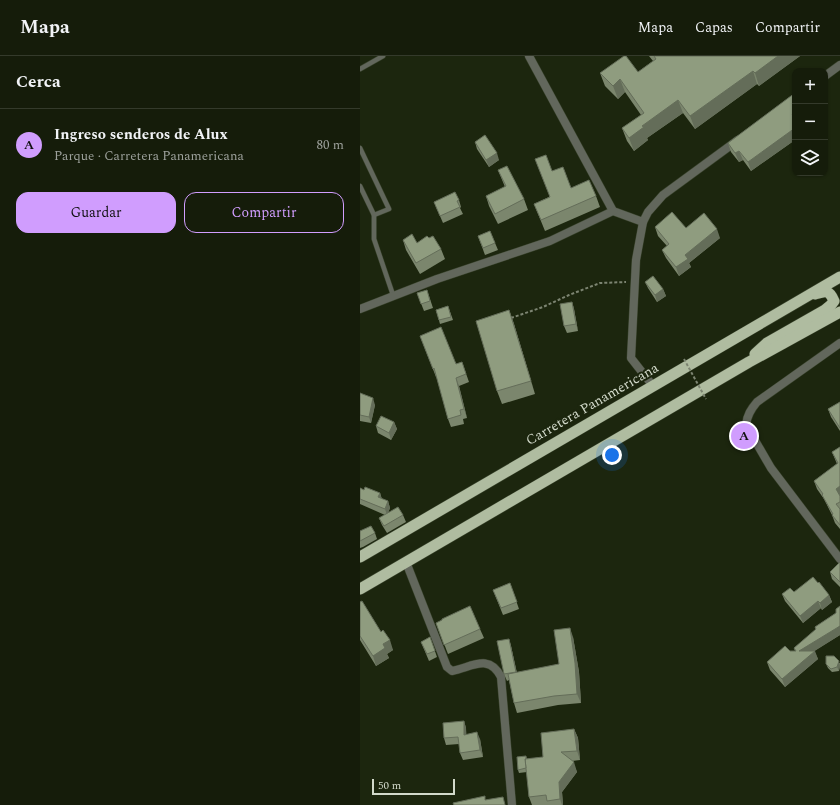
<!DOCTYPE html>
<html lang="es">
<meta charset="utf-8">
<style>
body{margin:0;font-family:Spectral,serif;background:#1e2513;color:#f1f3f6}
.controls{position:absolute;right:12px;top:12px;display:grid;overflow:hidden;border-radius:8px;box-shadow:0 1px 3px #0004}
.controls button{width:36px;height:36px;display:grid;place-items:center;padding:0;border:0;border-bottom:1px solid #343a2b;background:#151c0a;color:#f1f3f6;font:20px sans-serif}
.scale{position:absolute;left:12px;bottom:10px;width:83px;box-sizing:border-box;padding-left:4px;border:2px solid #d2d9ca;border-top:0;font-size:11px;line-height:14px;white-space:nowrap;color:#d2d9ca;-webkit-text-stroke:3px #1c260e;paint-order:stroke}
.you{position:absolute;left:252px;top:399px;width:14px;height:14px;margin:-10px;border:3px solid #fff;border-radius:50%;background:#1a73e8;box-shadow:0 0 0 6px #1a73e833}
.badge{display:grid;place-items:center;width:26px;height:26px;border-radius:50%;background:#d09dfe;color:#111;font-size:13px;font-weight:700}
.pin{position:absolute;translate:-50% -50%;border:2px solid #fff;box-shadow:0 1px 4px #0006}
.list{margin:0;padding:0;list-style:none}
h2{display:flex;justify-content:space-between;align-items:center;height:52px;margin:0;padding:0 16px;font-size:17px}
h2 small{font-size:13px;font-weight:400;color:#9da19c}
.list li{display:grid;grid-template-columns:26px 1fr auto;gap:12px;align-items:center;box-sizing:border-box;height:72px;padding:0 16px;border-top:1px solid #343a2b}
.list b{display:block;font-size:15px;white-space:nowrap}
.list p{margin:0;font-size:13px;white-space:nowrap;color:#9da19c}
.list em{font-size:13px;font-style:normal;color:#9da19c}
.actions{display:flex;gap:8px;padding:12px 16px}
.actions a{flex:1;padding:9px 0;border:1px solid #d09dfe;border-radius:12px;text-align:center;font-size:14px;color:#d09dfe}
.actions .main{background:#d09dfe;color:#111}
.icon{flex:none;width:22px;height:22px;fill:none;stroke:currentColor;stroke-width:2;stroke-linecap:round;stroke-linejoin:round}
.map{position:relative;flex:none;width:480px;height:749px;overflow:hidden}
header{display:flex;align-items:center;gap:24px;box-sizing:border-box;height:56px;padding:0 20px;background:#151c0a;border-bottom:1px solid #343a2b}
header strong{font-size:19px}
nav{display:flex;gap:22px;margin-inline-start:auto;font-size:14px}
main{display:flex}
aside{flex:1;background:#151c0a}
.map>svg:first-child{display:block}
</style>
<header>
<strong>Mapa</strong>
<nav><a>Mapa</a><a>Capas</a><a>Compartir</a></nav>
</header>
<main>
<aside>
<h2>Cerca<small></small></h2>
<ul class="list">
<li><span class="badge">A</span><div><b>Ingreso senderos de Alux</b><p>Parque · Carretera Panamericana</p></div><em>80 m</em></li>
</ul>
<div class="actions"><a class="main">Guardar</a><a>Compartir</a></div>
</aside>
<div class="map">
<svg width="480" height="749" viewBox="0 0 480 749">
<rect width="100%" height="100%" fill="#1c260e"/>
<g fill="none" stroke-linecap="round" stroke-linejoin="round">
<g stroke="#39432c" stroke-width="5.5">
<g id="service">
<polyline points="0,13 23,0"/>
<polyline points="0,92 29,153 14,159"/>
<polyline points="0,130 14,159 14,183 33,239"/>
</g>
</g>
<g stroke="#39432c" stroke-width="9">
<g id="minor">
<polyline points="169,0 253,155 283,166"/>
<polyline points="465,20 480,9"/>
<polyline points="0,253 77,223 190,185 253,155"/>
<path d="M 480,287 L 397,346 C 391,353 387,359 386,369 L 411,412 L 480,503"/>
<polyline points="293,330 271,302 276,204 283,166 288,156 303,139 378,84"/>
<path d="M 46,506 L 87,611 L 92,615 C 112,611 129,597 141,621 L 152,749"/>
</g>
</g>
<g stroke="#39432c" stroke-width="12">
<g id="trunk">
<path d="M 395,298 L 407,287 L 465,254 L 471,249 L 474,245 C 469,233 465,235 455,238"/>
<polyline points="0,501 480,221"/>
<polyline points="0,533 389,306 480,256"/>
</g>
</g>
<polyline stroke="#7c8471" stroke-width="2" stroke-dasharray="3 2" stroke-linecap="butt" points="151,262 183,251 209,239 240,227 266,226"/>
<use href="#service" stroke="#62675c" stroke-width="4.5"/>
<use href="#minor" stroke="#62675c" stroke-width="8"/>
<use href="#trunk" stroke="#afbca0" stroke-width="11"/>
<polyline stroke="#7c8471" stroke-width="2" stroke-dasharray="3 2" stroke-linecap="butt" points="324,303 346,343"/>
</g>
<g fill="#7b866d">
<polygon points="289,0 440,0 399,30 397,28 335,73 323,57 287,82 288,84 274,95 267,85 262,72 281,59 265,36 258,43 245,30 240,17 278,16 293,5"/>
<polygon points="435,37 435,84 391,115 383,104 379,106 371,96 368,87"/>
<polygon points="115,86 139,104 129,111 117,93"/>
<polygon points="138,114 164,143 168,154 138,168 129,150 126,140 145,131"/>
<polygon points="192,115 211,132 236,140 240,151 185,175 174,148 189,141"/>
<polygon points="99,144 101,151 100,152 103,158 83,167 74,146"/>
<polygon points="295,171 326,172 360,182 329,207 331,211 319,220 306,202 302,194 307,190 298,180"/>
<polygon points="130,175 138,194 125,199 118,180"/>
<polygon points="69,182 81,193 85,203 60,218 46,194 43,184 57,187"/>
<polygon points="285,226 303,233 306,240 297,246 288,232"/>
<polygon points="67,234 73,252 64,255 57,237"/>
<polygon points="212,246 214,253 218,275 207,277 204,270"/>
<polygon points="88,250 93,264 80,268 76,254"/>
<polygon points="149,254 154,268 175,338 142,348 137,335"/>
<polygon points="60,280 96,308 102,306 109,326 99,330 107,362 103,363 104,368 91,371 88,363 77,321 76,321"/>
<polygon points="0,337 15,349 11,367 0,365"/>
<polygon points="480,346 480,375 471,361 468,353"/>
<polygon points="34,366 37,373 31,384 18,377 16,370"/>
<polygon points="480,391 480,473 475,467 472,459 464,443 457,433 454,425 477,408 472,396"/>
<polygon points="0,432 4,434 20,437 22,443 28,445 30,452 28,457 43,459 46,466 27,477 22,469 19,462 25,459 0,448"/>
<polygon points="0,475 15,477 17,483 3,491 0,492"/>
<polygon points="480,506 480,531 472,523 470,516"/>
<polygon points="150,527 159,553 143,559 133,534"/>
<polygon points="458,527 469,539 472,546 462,554 461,552 443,567 425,545 422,538 434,536"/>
<polygon points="0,546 33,594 27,598 29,602 16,610 0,584"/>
<polygon points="476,557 480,579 454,595 458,603 425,631 410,614 407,606 430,595 435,595 434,592 456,574 455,571"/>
<polygon points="76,567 120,573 124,582 88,598"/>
<polygon points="70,581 77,601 69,605 61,586"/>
<polygon points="213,581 219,616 221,647 198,649 157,657 154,647 149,624 147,625 144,618 149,583 151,590 157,617 199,608"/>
<polygon points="480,607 480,610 479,615 472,616 468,612 466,608"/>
<polygon points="104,665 106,672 106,678 120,683 123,701 103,704 100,697 99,688 86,689 84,682"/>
<polygon points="214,673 218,682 220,704 212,705 217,716 202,736 203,749 172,749 169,741 167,716 159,717 158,714 166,700 167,703 183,701"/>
</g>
<g fill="#646d59">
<polygon points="418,0 440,0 399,30 395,17"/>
<polygon points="393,15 397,28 335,73 330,60"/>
<polygon points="260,23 265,36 258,43 253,30"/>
<polygon points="318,44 323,57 287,82 288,84 274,95 269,82 282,70"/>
<polygon points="435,56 435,65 432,58"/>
<polygon points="435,72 435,84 391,115 388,106"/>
<polygon points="379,95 383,104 379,106 375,97"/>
<polygon points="137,97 139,104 129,111 126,104"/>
<polygon points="357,173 360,182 329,207 331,211 319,220 316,211 325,199"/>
<polygon points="303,233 306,240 297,246 295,239"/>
<polygon points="212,246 214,253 218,275 216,268"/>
<polygon points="149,254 154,268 175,338 171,325"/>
<polygon points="96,322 99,330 107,362 104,353"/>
<polygon points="13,342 15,349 11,367 9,361"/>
<polygon points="34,366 37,373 31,384 29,377"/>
<polygon points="480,430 480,440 476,433"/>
<polygon points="20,437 22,444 18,441"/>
<polygon points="28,445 30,452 27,459 25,453"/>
<polygon points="469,539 472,546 462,554 460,547"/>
<polygon points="458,545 461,552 443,567 440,560"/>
<polygon points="480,570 480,579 442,603 439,595"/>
<polygon points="210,572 213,581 219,616 221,647 217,638"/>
<polygon points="149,583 151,590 158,623 156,616"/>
<polygon points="30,584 33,594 27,598 29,602 16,610 13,600 23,588"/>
<polygon points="455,595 458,603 425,631 422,623"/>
<polygon points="479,605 480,610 479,615 477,611"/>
<polygon points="104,665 106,672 107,686 104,679"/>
<polygon points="214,673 218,682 220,704 217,695"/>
<polygon points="117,676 120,683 123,701 120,694"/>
<polygon points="214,706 217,716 202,736 203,749 202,749 200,743 199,726"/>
</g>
<g fill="#8f9c7f" stroke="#646d59">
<polygon points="264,0 266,0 278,16 296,3 294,0 418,0 395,17 393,15 330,60 318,44 282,70 284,71 269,82 262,72 284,57 260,23 253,30 240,17"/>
<polygon points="435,37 435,56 432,58 435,62 435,72 388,106 379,95 375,97 368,87"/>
<polygon points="125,79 137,97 126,104 115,86"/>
<polygon points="186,99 192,115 203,111 211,132 229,124 236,140 181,164 174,148 190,141 175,103"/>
<polygon points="147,110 164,143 135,158 126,140 146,130 138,114"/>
<polygon points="95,136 99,144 97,145 100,151 80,160 74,146"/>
<polygon points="312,156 326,172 344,157 357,173 325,199 328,203 316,211 302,194 309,188 295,171"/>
<polygon points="130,175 135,187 123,192 118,180"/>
<polygon points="52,178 57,187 67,180 69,182 73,180 81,193 56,207 43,184"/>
<polygon points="293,220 303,233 295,239 285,226"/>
<polygon points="67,234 70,245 61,248 57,237"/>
<polygon points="212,246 216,268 204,270 200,248"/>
<polygon points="88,250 91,261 79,264 76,254"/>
<polygon points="149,254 171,325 137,335 116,265"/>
<polygon points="81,271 96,308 102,306 106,318 96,322 104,353 100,354 101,359 88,363 74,312 73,313 60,280"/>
<polygon points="0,337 13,342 9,361 0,359"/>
<polygon points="480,346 480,372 468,353"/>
<polygon points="21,360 34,366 29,377 16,370"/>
<polygon points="480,391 480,430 476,433 480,440 480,446 476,448 480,453 480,469 472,459 473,458 462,439 463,438 454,425 478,407 472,396"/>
<polygon points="5,431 20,437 18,441 28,445 25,453 0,443 0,432 4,434"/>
<polygon points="38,451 43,459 24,470 19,462"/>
<polygon points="11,470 15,477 0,485 0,475"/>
<polygon points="480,506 480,526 470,516"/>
<polygon points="453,521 458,527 459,526 469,539 460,547 458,545 440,560 422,538 430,532 434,536"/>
<polygon points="150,527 157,546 141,552 133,534"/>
<polygon points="2,545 21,576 23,574 30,584 23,588 25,592 13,600 0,580 0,546"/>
<polygon points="110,550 120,573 84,589 76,567 82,564 82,563"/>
<polygon points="480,550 480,570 439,595 455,595 422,623 407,606 425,590 430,595 436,595 434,592 456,573 455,571 476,557 476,553"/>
<polygon points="210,572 215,607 217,638 194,640 154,647 148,618 199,608 194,574"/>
<polygon points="70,581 75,595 67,598 61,586"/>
<polygon points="149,583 156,616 144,618 137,585"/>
<polygon points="466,600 474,600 479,605 477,611 471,613 466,608"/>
<polygon points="104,665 104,679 117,676 120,694 100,697 98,681 84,682 83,667"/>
<polygon points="214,673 217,695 201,696 214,706 199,726 200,743 187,745 186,739 169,741 165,703 183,701 181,677"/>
<polygon points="166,700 166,703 165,703 166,712 158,714 157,701"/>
<polygon points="125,740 125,744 143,741 145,749 94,749 93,747"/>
</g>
<g text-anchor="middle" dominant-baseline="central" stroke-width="4" stroke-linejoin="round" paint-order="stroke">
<g font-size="14" fill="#d2d9ca" stroke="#1c260e">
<text transform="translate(232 348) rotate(-30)">Carretera Panamericana</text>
</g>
</g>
</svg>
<div class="controls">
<button>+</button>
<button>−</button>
<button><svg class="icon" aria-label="layers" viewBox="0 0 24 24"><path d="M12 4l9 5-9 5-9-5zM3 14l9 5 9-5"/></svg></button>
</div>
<div class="scale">50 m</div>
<div class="you"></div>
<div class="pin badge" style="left:384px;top:380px">A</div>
</div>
</main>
